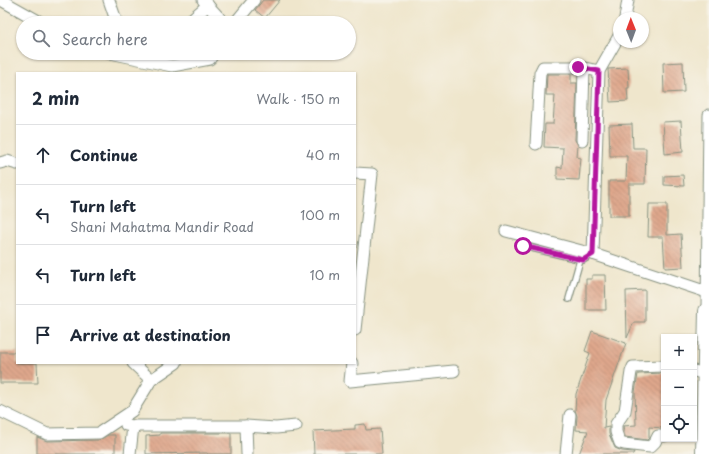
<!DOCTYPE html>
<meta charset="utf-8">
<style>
body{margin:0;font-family:"Playpen Sans",sans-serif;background:#f2f2f3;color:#1f2937}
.controls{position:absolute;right:12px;bottom:12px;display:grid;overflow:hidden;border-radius:0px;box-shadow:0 1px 3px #0004}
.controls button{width:36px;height:36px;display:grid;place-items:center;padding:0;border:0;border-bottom:1px solid #e0e1e3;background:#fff;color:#1f2937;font:20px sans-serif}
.compass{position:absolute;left:613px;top:12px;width:36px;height:36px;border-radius:50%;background:#fff;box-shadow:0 1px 3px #0004;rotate:359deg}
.stop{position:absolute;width:12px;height:12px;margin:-9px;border:3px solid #b5179e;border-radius:50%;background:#fff}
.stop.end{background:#b5179e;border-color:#fff;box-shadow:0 1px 4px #0008}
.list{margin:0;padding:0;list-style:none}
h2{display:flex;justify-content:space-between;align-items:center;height:52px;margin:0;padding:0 16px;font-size:17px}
h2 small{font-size:13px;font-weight:400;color:#747a83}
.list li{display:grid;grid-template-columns:26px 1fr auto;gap:12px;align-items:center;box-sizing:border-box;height:60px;padding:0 16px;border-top:1px solid #e0e1e3}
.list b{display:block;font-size:15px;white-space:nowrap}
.list p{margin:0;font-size:13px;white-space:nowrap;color:#747a83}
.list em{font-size:13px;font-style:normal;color:#747a83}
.icon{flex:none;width:22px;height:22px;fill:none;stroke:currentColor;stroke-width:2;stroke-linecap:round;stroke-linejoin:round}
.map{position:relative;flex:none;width:709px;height:454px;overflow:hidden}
.search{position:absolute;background:#fff;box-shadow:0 1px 3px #0004;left:16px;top:16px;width:340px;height:44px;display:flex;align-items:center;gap:10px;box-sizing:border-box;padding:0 14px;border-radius:22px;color:#747a83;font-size:15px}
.panel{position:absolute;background:#fff;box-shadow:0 1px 3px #0004;left:16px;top:72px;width:340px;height:292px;border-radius:0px}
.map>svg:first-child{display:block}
</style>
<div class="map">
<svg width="709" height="454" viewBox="0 0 709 454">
<defs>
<pattern id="building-back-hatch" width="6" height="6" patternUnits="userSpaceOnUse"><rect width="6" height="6" fill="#dfa78c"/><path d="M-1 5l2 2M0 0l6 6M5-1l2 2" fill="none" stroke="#b48973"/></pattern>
</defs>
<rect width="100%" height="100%" fill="#f7f3e8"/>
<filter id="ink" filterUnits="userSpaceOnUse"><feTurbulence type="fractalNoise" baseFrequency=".025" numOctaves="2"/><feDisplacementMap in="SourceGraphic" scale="8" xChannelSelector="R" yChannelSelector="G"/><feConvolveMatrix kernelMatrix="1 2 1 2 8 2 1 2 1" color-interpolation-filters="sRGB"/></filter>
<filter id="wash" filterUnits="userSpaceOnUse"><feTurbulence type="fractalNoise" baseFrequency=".012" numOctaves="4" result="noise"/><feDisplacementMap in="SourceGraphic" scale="16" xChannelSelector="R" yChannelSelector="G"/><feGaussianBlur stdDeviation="0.9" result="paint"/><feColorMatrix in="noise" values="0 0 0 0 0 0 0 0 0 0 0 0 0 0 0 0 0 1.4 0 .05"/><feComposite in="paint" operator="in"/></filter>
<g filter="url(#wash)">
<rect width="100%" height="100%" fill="#efe6cc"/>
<g id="blocks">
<g fill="url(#building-back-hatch)">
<polygon points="263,0 280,0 265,18 255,10"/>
<polygon points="683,62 684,92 664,93 663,63"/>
<polygon points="628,68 629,88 627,88 628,101 610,102 608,69"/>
<polygon points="547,74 571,74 571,83 577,83 575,140 578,145 577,157 581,158 579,180 557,179 557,167 562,168 563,148 544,147 545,124 553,124 555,95 546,95"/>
<polygon points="681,121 683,152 665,154 663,122"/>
<polygon points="632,124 633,148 646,148 645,184 629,184 629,216 609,216 609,181 626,181 627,156 610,156 609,125"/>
<polygon points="683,175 684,186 664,185 664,176"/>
<polygon points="649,204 667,204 667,235 681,234 683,267 665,268 663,237 648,237"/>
<polygon points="592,275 605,275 606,310 586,310 586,279 592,279"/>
<polygon points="645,290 645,322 634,322 627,338 626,291"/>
<polygon points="592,331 626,343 606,400 604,428 609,427 609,434 615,448 622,451 634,452 633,454 579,454 588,431 576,430 577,416 575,410 576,394 590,353 585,351"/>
<polygon points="0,352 17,352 17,363 37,363 38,383 0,383"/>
<polygon points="664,373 664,428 649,427 649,438 647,440 625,437 623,426 636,425 635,392 638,374"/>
<polygon points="365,424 366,430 380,429 382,454 314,454 313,431 355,429 355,425"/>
<polygon points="160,433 231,433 231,454 208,454 207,453 146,454 146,436 160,435"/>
<polygon points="108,435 115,435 115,454 37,454 37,437 47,441 99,440"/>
</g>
</g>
</g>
<g filter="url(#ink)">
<use href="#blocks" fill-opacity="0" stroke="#879280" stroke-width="1"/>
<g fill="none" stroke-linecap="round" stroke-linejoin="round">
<g stroke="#879280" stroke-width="8">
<g id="lane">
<polyline points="523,246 583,260 593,254"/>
<polyline points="569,299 580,260"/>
</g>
</g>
<g stroke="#879280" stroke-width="13">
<g id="street">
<polyline points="1,0 42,23"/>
<polyline points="109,0 117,23"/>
<polyline points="203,0 224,23"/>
<polyline points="625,18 628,0"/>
<polyline points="187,23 208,5"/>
<polyline points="235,23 254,0"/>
<polyline points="619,36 599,71 593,254 707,292"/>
<polyline points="110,53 172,66 210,59 214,53"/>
<polyline points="582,140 584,68"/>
<polyline points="536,144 540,73 543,67 578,67 599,71"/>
<polyline points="0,163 7,161 17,164"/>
<polyline points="355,173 372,174 355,330"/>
<polyline points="506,231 593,254"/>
<polyline points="707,311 709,115"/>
<polyline points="133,363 151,380"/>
<polyline points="352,363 350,381 454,371"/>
<polyline points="664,366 633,367 631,372 625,411 616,424 616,432 620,443 624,444 650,447 655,442 658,436 664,436"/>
<polyline points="694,371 709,375"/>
<polyline points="0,411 47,434 99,433 132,411 151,380 176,363"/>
<polyline points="126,425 133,426 130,454"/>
<polyline points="133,426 246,426 276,428 296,426"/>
<polyline points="246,426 247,454"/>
<polyline points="566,454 570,415"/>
</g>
</g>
<g stroke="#879280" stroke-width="18">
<polyline id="secondary" points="704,454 707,311 709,311"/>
</g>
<use href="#lane" stroke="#fff" stroke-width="5.5"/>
<use href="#street" stroke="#fff" stroke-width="11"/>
<use href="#secondary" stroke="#fff" stroke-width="16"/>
</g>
</g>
<g fill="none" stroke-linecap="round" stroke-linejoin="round" filter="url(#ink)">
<polyline stroke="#b5179e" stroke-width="5" points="523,246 583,260 593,254 599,71 578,67"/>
</g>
</svg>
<div class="controls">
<button>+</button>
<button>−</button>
<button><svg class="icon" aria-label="locate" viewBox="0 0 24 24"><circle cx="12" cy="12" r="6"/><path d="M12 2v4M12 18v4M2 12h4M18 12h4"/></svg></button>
</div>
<svg class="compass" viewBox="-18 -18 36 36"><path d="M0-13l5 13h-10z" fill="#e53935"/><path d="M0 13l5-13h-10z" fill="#747a83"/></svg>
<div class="stop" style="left:523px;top:246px"></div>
<div class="stop end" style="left:578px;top:67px"></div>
<div class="search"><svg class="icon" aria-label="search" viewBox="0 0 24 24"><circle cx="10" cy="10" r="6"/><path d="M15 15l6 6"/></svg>Search here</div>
<section class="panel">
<h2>2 min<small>Walk · 150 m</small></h2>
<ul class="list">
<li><svg class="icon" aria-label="ahead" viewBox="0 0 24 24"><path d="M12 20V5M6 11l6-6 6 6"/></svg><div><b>Continue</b></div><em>40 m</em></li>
<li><svg class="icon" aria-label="left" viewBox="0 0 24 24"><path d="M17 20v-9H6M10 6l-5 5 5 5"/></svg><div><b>Turn left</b><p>Shani Mahatma Mandir Road</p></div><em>100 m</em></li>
<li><svg class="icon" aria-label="left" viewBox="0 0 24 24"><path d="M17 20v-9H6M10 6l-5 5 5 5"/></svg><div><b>Turn left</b></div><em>10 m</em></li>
<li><svg class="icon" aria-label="arrive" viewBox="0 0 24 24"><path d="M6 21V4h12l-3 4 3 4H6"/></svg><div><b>Arrive at destination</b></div></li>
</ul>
</section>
</div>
